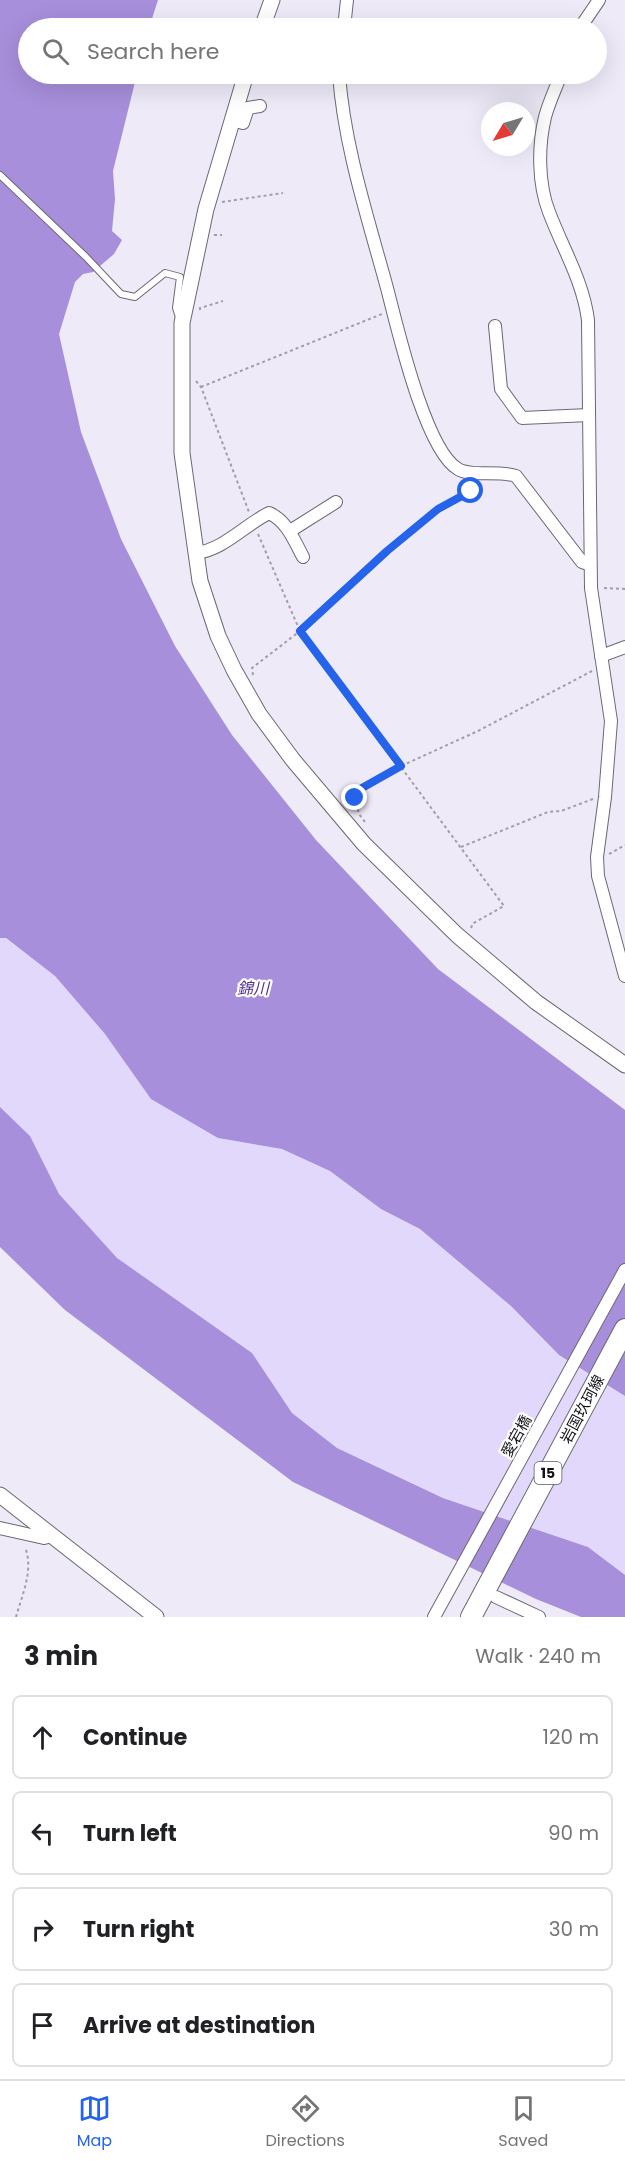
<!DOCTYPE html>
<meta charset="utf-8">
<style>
body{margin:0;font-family:Poppins,"Noto Sans JP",sans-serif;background:#f6f6f6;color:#202124}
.compass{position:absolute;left:481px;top:102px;width:54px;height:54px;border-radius:50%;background:#fff;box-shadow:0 6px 24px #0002;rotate:232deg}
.stop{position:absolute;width:18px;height:18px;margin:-14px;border:4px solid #2563eb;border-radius:50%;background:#fff}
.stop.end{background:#2563eb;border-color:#fff;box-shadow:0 2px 6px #0008}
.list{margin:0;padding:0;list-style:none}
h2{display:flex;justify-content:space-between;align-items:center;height:78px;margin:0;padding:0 24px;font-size:26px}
h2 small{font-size:20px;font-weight:400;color:#757577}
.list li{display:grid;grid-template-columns:39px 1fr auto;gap:18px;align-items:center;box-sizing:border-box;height:84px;margin:0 12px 12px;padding:0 12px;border:2px solid #e0e0e0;border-radius:9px}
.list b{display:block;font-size:22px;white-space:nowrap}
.list em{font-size:20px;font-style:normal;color:#757577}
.icon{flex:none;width:33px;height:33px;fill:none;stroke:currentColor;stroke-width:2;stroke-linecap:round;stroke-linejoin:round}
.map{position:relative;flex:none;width:625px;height:1617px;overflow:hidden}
.search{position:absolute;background:#fff;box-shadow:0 6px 24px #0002;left:18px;right:18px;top:18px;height:66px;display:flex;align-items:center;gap:15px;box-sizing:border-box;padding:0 21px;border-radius:33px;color:#757577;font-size:22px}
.sheet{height:462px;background:#fff}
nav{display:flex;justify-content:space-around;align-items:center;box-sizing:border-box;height:84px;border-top:2px solid #e0e0e0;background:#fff;font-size:16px;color:#757577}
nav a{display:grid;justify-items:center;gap:3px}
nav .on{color:#2563eb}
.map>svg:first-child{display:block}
</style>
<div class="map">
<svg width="625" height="1617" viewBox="0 0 625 1617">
<rect width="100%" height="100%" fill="#eeeaf8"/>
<polygon fill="#e2d8fc" points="0,938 5,938 55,976 105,1034 218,1138 282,1149 330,1171 381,1209 420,1229 511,1306 559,1355 625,1396 625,1575 588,1547 444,1498 337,1448 292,1413 251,1353 117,1259 59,1194 30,1136 0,1107"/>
<g fill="#a78fdb">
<polygon points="0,0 158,0 149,28 28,28 28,74 137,74 113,171 115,199 112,231 122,240 114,254 93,272 83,274 75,282 59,334 81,432 121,539 175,646 232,735 316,840 438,969 625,1110 625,1396 559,1355 511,1306 420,1229 381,1209 330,1171 282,1149 218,1138 151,1099 105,1034 55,976 6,938 0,938"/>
<polygon points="0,1107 30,1136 59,1194 117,1258 252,1353 292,1413 337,1448 443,1498 588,1547 625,1575 625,1617 581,1617 536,1599 293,1482 65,1310 0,1247"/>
</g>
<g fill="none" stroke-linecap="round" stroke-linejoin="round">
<g stroke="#6b6873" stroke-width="8">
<polyline id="service" points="0,175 86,257 121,294 135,297 165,273 180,277 176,308 179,317"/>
</g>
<g stroke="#6b6873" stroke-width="14">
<g id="minor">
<polyline points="344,28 347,0"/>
<polyline points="580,28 599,0"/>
<path d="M 339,74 C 344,146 368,218 387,288 C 397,326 425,450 458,469 C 470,477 499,470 516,476 L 582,562 L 590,565"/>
<path d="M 561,74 C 556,88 549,102 545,117 C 538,146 538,184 549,212 C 563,249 583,281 588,320 L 591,588 L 611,721 L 605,797 L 597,857 L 598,876 L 625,976"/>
<polyline points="233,120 243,123 248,108 260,106"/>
<polyline points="495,326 501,389 522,418 589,415"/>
<polyline points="290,531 336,502"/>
<path d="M 196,553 C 223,550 245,525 269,513 C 287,521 294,540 303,557"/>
<polyline points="601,656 625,647"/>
<polyline points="0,1528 44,1538 52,1536"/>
<polyline points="496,1597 539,1617"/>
<polyline points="434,1617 625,1270"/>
</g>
</g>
<g stroke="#6b6873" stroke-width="17">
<g id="tertiary">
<polyline points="262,28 272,0"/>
<polyline points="246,74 206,209 182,323 182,453 200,581 218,636 234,670 259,714 293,760 364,844 457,935 536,1002 625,1065"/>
<polyline points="0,1495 156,1617"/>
</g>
</g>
<g stroke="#6b6873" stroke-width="22">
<polyline id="primary" points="471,1617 625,1329"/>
</g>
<g stroke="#a19ea8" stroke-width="2" stroke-dasharray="3 3" stroke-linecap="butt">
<polyline points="222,202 283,193"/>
<polyline points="214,235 222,235"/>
<polyline points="200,310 200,308 223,301"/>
<polyline points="196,381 201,387 249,512"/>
<polyline points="201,387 382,314"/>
<polyline points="258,534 300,631 504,906 472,924 471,930"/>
<polyline points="604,588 625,589"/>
<polyline points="253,675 252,668 300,631 387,551 439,509 471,491 476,486"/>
<polyline points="365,822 359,814 355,798 362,788 401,766 478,731 592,671"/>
<polyline points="461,847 548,812 561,811 593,799"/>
<polyline points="609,854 625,845"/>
<path d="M 16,1617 C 22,1595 34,1570 25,1547"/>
</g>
<use href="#service" stroke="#fff" stroke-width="6"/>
<use href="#minor" stroke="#fff" stroke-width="12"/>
<use href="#tertiary" stroke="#fff" stroke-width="15"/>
<use href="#primary" stroke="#fff" stroke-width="20"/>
</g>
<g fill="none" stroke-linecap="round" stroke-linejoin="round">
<polyline stroke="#2563eb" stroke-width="8" points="355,798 362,788 401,766 300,631 387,551 438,509 471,491"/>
</g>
<g text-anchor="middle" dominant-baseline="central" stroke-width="4.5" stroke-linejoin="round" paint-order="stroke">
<rect fill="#fff" stroke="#5a595d" stroke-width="1.5" x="534.5" y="1462" width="27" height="22" rx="4.5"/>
<g font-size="14" font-weight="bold" fill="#131217">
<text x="548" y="1473">15</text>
</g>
<g font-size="15" fill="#131217" stroke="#fff">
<text transform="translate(582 1409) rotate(-62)">岩国玖珂線</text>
<text transform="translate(516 1436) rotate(-61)">愛宕橋</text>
</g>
<g font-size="16" font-style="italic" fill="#56338b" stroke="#fff">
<text x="253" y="988">錦川</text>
</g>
</g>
</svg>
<svg class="compass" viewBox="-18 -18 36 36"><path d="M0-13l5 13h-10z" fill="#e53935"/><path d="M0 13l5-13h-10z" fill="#757577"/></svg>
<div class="stop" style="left:471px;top:491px"></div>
<div class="stop end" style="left:355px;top:798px"></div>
<div class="search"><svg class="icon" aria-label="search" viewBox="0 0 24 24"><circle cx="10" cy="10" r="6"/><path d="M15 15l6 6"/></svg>Search here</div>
</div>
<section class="sheet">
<h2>3 min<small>Walk · 240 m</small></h2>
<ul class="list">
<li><svg class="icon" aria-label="ahead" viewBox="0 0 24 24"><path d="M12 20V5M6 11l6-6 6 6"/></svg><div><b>Continue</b></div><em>120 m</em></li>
<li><svg class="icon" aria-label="left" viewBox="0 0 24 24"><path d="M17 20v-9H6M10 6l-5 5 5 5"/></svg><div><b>Turn left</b></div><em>90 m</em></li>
<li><svg class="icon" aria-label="right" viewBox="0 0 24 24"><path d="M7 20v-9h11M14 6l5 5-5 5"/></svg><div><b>Turn right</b></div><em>30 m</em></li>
<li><svg class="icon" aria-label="arrive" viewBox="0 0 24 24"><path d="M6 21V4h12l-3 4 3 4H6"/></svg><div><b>Arrive at destination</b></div></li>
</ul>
</section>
<nav>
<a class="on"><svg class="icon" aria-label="map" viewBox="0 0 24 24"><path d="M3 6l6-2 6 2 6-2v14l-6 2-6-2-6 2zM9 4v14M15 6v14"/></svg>Map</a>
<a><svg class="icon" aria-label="directions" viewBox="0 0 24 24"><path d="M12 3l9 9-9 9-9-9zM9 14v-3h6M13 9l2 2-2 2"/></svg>Directions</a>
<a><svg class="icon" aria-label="saved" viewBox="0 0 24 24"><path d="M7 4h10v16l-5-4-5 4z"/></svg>Saved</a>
</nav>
